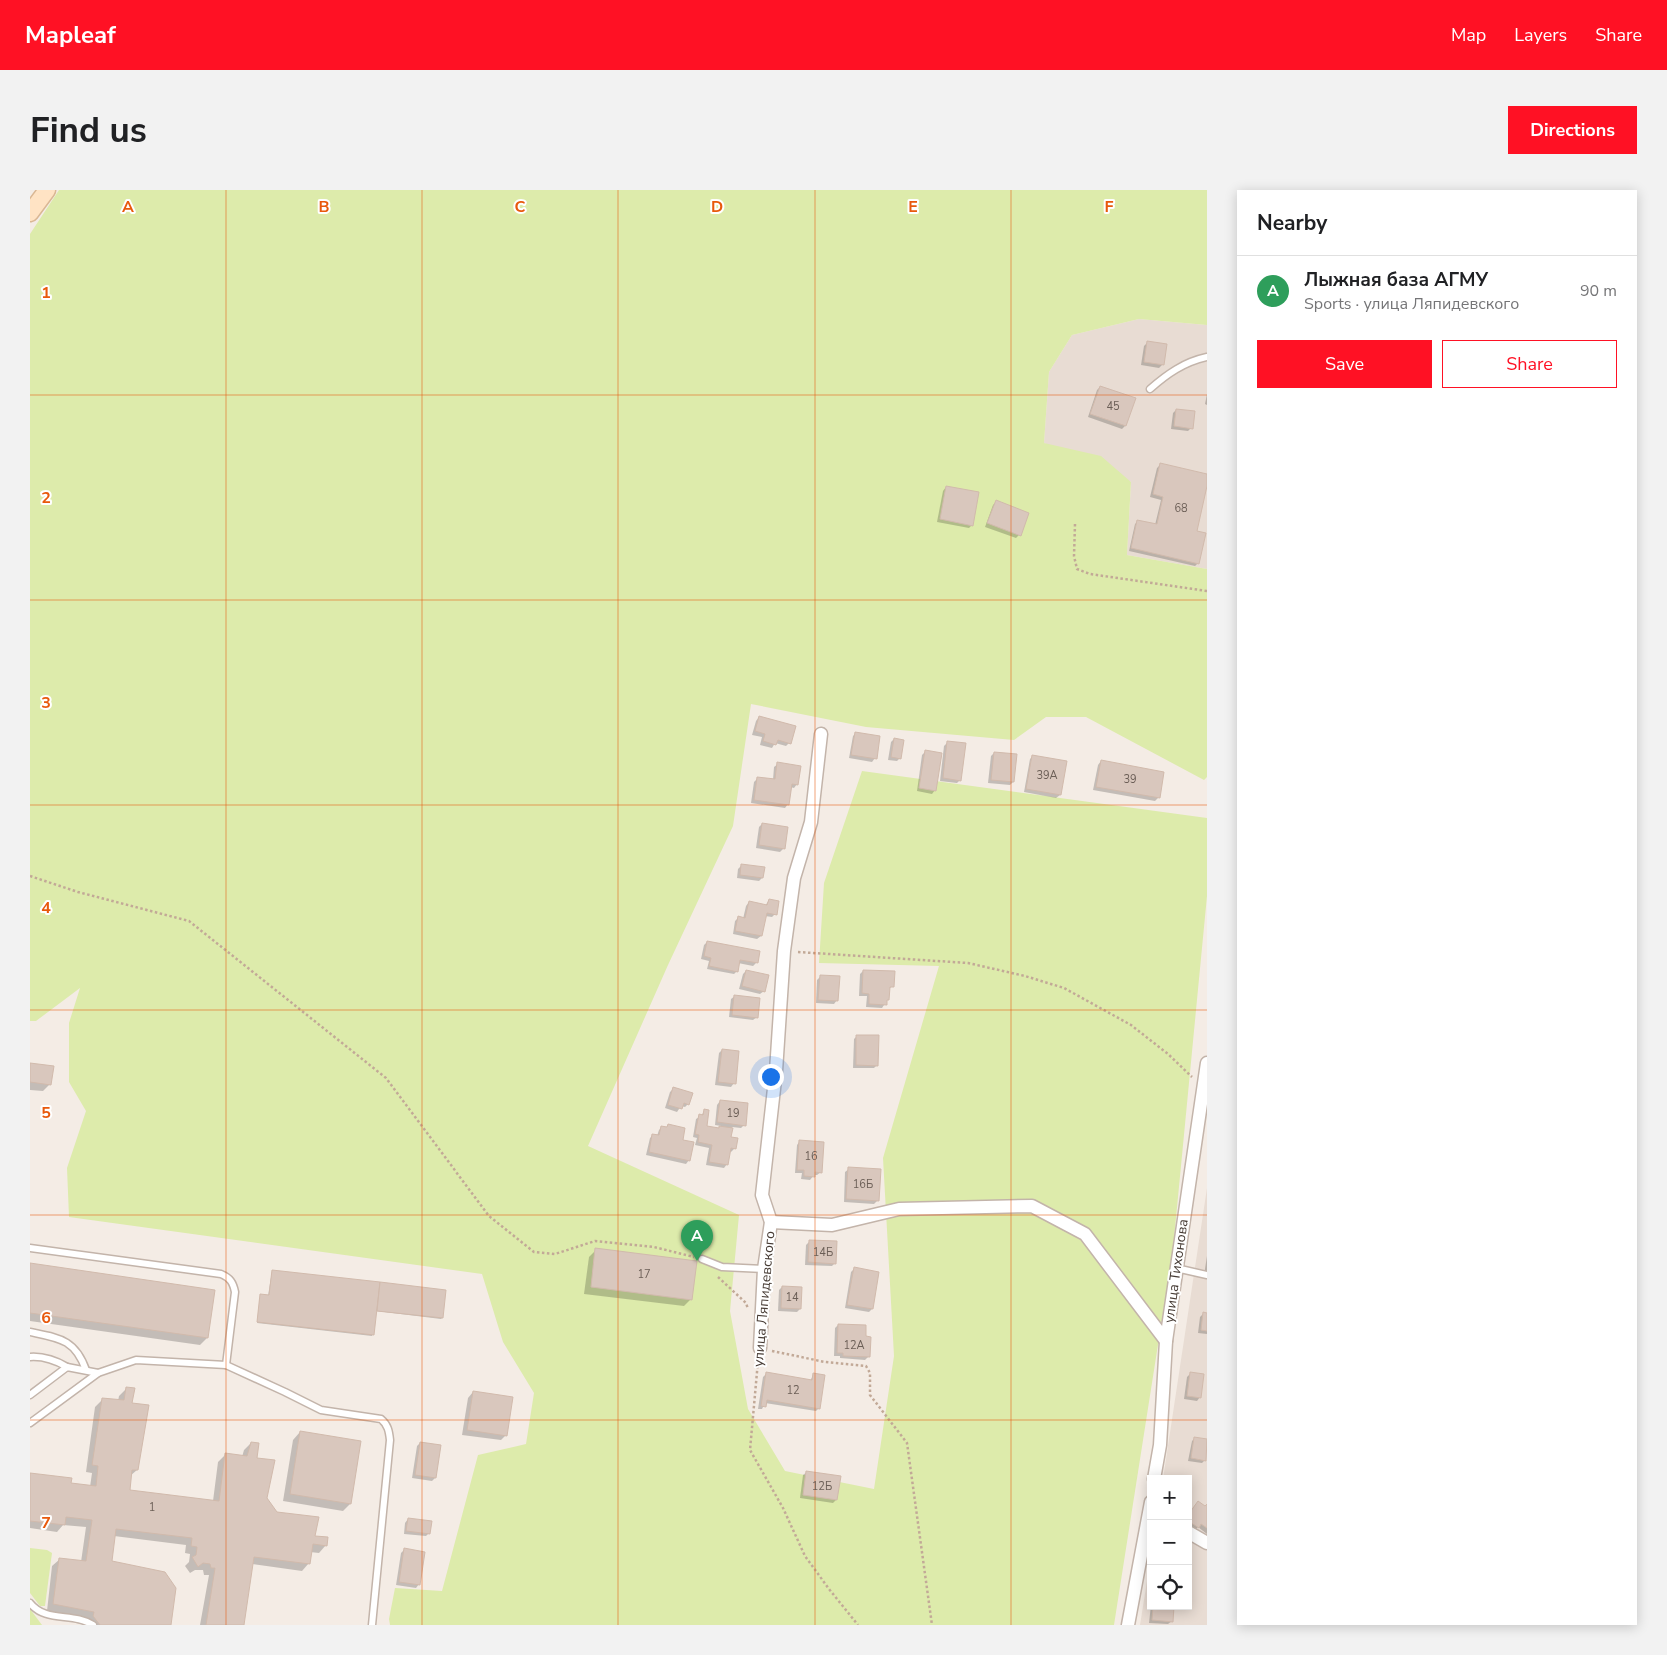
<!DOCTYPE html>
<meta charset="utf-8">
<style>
body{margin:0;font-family:"Nunito Sans",sans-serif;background:#f2f2f2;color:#202124}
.controls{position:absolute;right:15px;bottom:15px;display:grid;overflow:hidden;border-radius:0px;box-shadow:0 2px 12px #0003}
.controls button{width:45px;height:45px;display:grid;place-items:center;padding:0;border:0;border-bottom:1px solid #e0e0e0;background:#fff;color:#202124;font:25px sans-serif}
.you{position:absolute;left:740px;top:886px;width:18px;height:18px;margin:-12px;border:4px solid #fff;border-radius:50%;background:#1a73e8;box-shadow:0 0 0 8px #1a73e833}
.badge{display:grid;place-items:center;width:32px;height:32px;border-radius:50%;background:#ff1124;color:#fff;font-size:16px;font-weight:700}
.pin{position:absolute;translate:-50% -41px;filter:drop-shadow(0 1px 2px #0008)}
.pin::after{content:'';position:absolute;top:26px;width:18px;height:15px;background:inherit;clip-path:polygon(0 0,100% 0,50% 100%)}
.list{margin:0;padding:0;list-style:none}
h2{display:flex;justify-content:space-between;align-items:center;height:65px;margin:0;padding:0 20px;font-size:21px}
h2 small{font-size:16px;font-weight:400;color:#757577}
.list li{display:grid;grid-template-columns:32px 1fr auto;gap:15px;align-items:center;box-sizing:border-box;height:70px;padding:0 20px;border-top:1px solid #e0e0e0}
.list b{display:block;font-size:19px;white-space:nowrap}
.list p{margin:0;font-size:16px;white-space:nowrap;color:#757577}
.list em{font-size:16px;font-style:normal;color:#757577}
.actions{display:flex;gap:10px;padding:15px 20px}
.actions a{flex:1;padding:11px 0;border:1px solid #ff1124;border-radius:0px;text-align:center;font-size:18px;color:#ff1124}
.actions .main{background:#ff1124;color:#fff}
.icon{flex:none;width:28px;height:28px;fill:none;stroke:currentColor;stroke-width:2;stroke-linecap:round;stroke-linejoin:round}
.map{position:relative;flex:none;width:1177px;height:1435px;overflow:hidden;border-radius:0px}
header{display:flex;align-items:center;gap:30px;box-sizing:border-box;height:70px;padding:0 25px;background:#ff1124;color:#fff}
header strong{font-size:24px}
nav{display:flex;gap:28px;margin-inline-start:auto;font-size:18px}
.intro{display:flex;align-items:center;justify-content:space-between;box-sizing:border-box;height:120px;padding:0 30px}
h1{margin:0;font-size:35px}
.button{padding:12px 22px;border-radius:0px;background:#ff1124;color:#fff;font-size:18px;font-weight:700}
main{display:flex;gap:30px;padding:0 30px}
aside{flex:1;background:#fff;border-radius:0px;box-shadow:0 2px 12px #0003}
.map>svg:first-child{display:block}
</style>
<header>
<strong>Mapleaf</strong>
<nav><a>Map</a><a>Layers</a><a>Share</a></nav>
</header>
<div class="intro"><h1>Find us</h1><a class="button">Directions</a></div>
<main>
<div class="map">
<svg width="1177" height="1435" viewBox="0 0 1177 1435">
<rect width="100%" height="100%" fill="#f4ece5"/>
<g fill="#e8dcd3">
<polygon points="1109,129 1177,135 1177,379 1097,365 1101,292 1014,253 1019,182 1042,145"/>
<polygon points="1177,998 1177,1435 1110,1435 1121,1366 1121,1416 1158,1416 1158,1289 1133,1289"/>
</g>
<g fill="#ddebab">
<polygon points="29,0 1177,0 1177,135 1109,129 1042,145 1019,182 1014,253 1071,266 1101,292 1097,365 1177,379 1177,587 1174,590 1056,527 1016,527 984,550 836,537 721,514 703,636 638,775 558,956 709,1025 700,1121 718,1219 755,1281 844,1299 864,1166 853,968 909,776 789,773 794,693 832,581 1177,628 1177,706 1143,1059 1084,1435 360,1435 359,1429 365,1398 412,1401 448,1265 496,1254 504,1203 473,1152 452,1084 39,1027 37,978 56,921 39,892 39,833 50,798 6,831 0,831 0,44"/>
<polygon points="0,1358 17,1360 22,1363 15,1416 10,1416 0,1403"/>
<polygon points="0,1419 12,1435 0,1435"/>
</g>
<g fill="#0003">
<polygon points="1117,153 1133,174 1129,178 1111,175 1114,156"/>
<polygon points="1070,197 1095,236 1092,239 1058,227 1067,200"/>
<polygon points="1177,204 1177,215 1175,214"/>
<polygon points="1146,220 1161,238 1158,241 1141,239 1143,223"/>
<polygon points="1130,275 1165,342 1168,373 1165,376 1099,361 1105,334 1108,331 1125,335 1131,310 1120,307 1127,278"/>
<polygon points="916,297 942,335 939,338 907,332 913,301"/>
<polygon points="966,312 989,345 986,348 955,337 963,315"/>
<polygon points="729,527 759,553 756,556 745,553 742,558 730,555 732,547 722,545 726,531"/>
<polygon points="826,543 845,568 842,572 819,568 823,546"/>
<polygon points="864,549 870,568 867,571 858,570 861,552"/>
<polygon points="918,552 930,590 927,593 910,591 914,556"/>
<polygon points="895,562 905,600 902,604 887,601 892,565"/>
<polygon points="964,563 983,592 980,595 958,593 961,566"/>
<polygon points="1003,566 1030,605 1026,608 994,602 1000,569"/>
<polygon points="1071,571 1128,608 1125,611 1063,600 1068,575"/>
<polygon points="748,574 767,594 764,598 760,597 758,614 755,618 721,613 724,592 728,588 743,590 744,577"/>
<polygon points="732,634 753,659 750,662 726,658 729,637"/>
<polygon points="712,675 732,688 729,691 707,688 708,679"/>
<polygon points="739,710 745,724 742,727 735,726 731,746 727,749 703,744 705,731 708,728 713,729 716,716 719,712 735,716"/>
<polygon points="677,752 726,773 723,776 708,773 707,781 704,784 677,779 679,771 671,769 674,755"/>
<polygon points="716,781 734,801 730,804 709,799 713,784"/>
<polygon points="833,781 863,796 858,799 858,809 852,818 836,817 837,806 829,806 830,784"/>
<polygon points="790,787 807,810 804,814 786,813 787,790"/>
<polygon points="705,806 727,827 723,830 699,827 701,809"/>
<polygon points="827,846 847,875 844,878 823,878 824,849"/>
<polygon points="692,860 704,893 701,897 685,895 689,863"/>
<polygon points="0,874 20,894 13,901 0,900"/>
<polygon points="643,899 658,914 655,917 651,916 647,922 635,918 640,902"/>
<polygon points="690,911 714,935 711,938 702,937 700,948 705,958 701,962 699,961 697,974 694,978 676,975 679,958 665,955 667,948 663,947 666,929 671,926 675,920 675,937 687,939 691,936 685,935 687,915"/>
<polygon points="638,936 651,951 659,970 656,974 616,965 620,948 623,945 627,946 629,940 632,937 636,938"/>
<polygon points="770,951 791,982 787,985 784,985 780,990 771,989 772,983 765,983 767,955"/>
<polygon points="819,979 848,1010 844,1014 814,1012 815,982"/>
<polygon points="662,1036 673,1056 670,1059 654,1054 659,1039"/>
<polygon points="780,1051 805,1073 802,1076 775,1075 776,1055"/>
<polygon points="566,1060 661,1109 654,1116 554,1104 559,1067"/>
<polygon points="1177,1066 1177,1085 1174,1085"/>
<polygon points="0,1074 177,1148 170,1155 0,1131"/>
<polygon points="824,1079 842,1119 839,1122 815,1118 821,1082"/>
<polygon points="242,1081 415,1101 412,1128 411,1129 346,1121 342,1146 227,1133 230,1107 238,1106"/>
<polygon points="752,1097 770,1119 767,1122 748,1121 749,1100"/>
<polygon points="1173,1124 1177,1124 1177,1144 1168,1143 1170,1127"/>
<polygon points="808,1135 835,1148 839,1166 835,1170 810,1168 810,1166 804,1166 805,1138"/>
<polygon points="736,1184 780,1191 784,1184 789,1218 786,1221 735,1213 732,1219 728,1219 733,1187"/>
<polygon points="1160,1184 1170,1207 1167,1211 1154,1209 1157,1187"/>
<polygon points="96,1199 101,1214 107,1280 100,1286 99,1301 183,1311 188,1272 195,1265 212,1267 214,1260 221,1253 236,1308 247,1324 296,1355 289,1363 280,1362 279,1373 272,1381 222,1374 212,1435 170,1435 179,1385 174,1385 173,1380 165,1380 160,1383 155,1376 159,1372 160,1364 155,1363 156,1355 84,1346 81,1372 140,1435 57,1435 58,1429 17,1421 22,1376 30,1369 51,1372 56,1337 33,1335 27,1342 0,1338 0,1285 40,1294 60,1297 62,1283 56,1282 65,1217 72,1210 88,1211 89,1206"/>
<polygon points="443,1202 476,1245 471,1250 432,1245 438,1208"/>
<polygon points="270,1242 320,1314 313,1321 253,1311 263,1250"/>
<polygon points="1165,1248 1177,1250 1175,1270 1172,1273 1158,1271 1162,1251"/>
<polygon points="390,1253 405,1288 402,1291 382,1288 387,1256"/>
<polygon points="777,1282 806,1310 803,1313 770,1308 773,1285"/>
<polygon points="1177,1316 1177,1344 1168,1337 1164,1341 1158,1336 1158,1325"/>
<polygon points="378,1329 399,1343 396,1346 374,1344 375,1333"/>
<polygon points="374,1360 389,1394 386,1398 366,1395 371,1363"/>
<polygon points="1121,1415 1143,1416 1142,1431 1138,1434 1119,1433"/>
</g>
<g fill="#d9c7bd" stroke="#d1baac">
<polygon points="1117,151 1137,154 1134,175 1114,172"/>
<polygon points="1070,196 1106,208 1096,236 1060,224"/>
<polygon points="1146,219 1165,221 1163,239 1144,236"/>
<polygon points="1130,273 1177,284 1177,296 1167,341 1176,343 1169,374 1101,358 1107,330 1127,334 1133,307 1123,304"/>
<polygon points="916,296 949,302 943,336 910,329"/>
<polygon points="966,310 999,323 991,346 957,333"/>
<polygon points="729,526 766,536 761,554 748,550 746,555 733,551 735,544 725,541"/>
<polygon points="825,542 850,546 847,569 821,565"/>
<polygon points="864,548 874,550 871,569 861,567"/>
<polygon points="917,551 936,553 931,591 913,588"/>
<polygon points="895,560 912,563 906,601 889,598"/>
<polygon points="964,562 987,564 984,592 961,590"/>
<polygon points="1002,565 1037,571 1031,605 996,599"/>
<polygon points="1071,570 1134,582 1130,608 1066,597"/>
<polygon points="747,572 771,576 768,595 762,594 759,615 724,610 727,587 745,589"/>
<polygon points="732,633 758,637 755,659 729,655"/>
<polygon points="711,674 735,677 733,688 710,685"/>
<polygon points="739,709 749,711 747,725 737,723 732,746 705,741 708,726 715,728 719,711 737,715"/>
<polygon points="677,751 730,761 728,773 710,770 708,782 679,776 681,768 674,766"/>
<polygon points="716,780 739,785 735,802 712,796"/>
<polygon points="833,780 865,781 864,797 860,797 859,810 857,810 857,815 839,814 839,804 832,803"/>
<polygon points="790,785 810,786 808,811 788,810"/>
<polygon points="704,805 730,808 728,828 702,825"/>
<polygon points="826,845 849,845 848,876 826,875"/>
<polygon points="692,859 709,861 706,894 688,892"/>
<polygon points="0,873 24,876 21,895 0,892"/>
<polygon points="643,897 663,903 659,915 654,913 652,919 638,915"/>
<polygon points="690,910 718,913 716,936 687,932"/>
<polygon points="674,919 679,920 677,936 689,938 689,936 703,938 701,947 708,948 706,959 701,958 698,975 679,972 682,955 668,952 669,945 665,944 669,924 673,925"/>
<polygon points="638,934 655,938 653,950 664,952 660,971 619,962 622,944 629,945 631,936 637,937"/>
<polygon points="769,950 794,952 792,983 785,982 785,987 774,986 774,980 767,980"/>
<polygon points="818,977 851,979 849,1011 816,1009"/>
<polygon points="662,1035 679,1040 674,1057 656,1051"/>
<polygon points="779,1050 807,1051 806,1074 778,1072"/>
<polygon points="565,1058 667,1071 662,1110 561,1097"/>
<polygon points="0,1073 185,1100 178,1148 0,1123"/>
<polygon points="824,1077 849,1082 843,1119 817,1115"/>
<polygon points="242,1080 350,1092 344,1145 227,1132 230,1104 239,1105"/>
<polygon points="350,1092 416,1100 413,1128 347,1121"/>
<polygon points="752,1096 772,1097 771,1119 751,1118"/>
<polygon points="1173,1122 1177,1123 1177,1141 1171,1140"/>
<polygon points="808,1134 836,1135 836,1146 841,1147 840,1167 813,1166 813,1163 807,1163"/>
<polygon points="736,1182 782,1190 783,1183 795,1185 790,1219 737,1210 736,1217 731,1216"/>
<polygon points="1160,1182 1174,1184 1171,1208 1157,1206"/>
<polygon points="96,1197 105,1198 102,1213 119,1215 108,1280 102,1280 100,1300 189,1311 195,1263 217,1266 221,1252 229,1253 227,1268 245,1270 237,1308 247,1322 289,1327 285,1346 298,1347 297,1356 283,1354 280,1374 224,1367 214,1435 176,1435 185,1378 181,1378 180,1374 173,1373 168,1377 162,1367 166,1365 167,1357 161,1356 162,1348 86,1339 82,1371 135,1382 146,1398 141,1435 70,1435 63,1426 64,1422 23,1414 29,1368 56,1371 62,1330 36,1327 35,1335 0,1331 0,1283 42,1288 41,1293 66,1296 68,1276 62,1275 72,1208 94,1210"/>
<polygon points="443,1201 483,1207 477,1246 437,1240"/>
<polygon points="270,1241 331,1251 321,1314 260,1304"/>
<polygon points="1164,1247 1177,1249 1176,1271 1161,1268"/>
<polygon points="390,1252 411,1255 406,1288 385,1285"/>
<polygon points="776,1281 811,1286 807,1310 773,1305"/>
<polygon points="1168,1311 1175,1316 1177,1314 1177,1338 1171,1334 1169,1338 1158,1331 1158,1325"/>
<polygon points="378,1328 402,1331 400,1344 376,1341"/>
<polygon points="374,1358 395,1362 390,1395 369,1392"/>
<polygon points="1123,1416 1144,1416 1143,1432 1122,1430"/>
</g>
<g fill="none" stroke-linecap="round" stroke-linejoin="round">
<g stroke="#c3b4aa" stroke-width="9">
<g id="lane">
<path d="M 1120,199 C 1137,184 1154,172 1177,167"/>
<path d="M 0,1058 L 191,1084 C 200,1088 203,1092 205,1102 L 196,1175"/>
<polyline points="672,1069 692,1077 734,1079"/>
<polyline points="1146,1078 1177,1085"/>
<path d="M 0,1142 C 29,1148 45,1149 56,1180"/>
<path d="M 0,1167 C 14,1166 25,1170 37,1177"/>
<polyline points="0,1205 37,1177 68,1183"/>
<path d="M 0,1233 L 68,1183 L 106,1170 L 196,1175 L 255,1202 L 291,1220 L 351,1229 C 358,1235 359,1241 360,1250 L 342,1435"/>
<path d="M 0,1413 C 16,1433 43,1422 63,1435"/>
</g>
</g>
<g stroke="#c3b4aa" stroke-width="15">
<g id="street">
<polyline points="741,1032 802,1035 869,1019 1002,1016 1055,1044 1136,1151"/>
<polyline points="730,1158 734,1079 741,1032 732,1005 746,881 754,761 764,688 781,632 791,544"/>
<polyline points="1124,1289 1130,1255 1136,1151 1177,873"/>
<polyline points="1158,1342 1177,1353"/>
<polyline points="1098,1435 1121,1312"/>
</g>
</g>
<g stroke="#dab794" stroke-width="19">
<polyline id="secondary" points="0,23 17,0"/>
</g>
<g stroke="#c2a997" stroke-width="2.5" stroke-dasharray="2.5 2.5" stroke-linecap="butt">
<polyline points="1045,334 1044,366 1047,379 1060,384 1177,401"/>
<polyline points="0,686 48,702 159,731 356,888 459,1026 504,1062 525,1064 565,1051 624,1057 664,1067"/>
<polyline points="768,762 938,773 995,786 1034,798 1101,835 1138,864 1162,887"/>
<polyline points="688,1087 716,1113 718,1119"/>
<polyline points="742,1161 795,1172 836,1176 840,1183 840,1205 877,1253 902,1435"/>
<polyline points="728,1171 720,1260 753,1318 775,1366 799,1399 828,1435"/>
</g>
<use href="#lane" stroke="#fff" stroke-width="6"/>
<use href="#street" stroke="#fff" stroke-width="12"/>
<use href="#secondary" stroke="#ffe3c4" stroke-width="16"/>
</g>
<path fill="none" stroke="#e8590c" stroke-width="1" stroke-opacity="0.55" d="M 196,0 L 196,1435M 392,0 L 392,1435M 588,0 L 588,1435M 785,0 L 785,1435M 981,0 L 981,1435M 0,205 L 1177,205M 0,410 L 1177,410M 0,615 L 1177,615M 0,820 L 1177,820M 0,1025 L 1177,1025M 0,1230 L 1177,1230"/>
<g text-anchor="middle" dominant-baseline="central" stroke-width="4" stroke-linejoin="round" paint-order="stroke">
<g font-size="11" fill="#6b5e56">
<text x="1083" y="216">45</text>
<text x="1151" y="318">68</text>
<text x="1017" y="585">39А</text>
<text x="1100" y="589">39</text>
<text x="703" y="923">19</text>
<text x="781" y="966">16</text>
<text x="833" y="994">16Б</text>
<text x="793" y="1062">14Б</text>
<text x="614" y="1084">17</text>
<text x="762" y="1107">14</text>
<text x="824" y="1155">12А</text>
<text x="763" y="1200">12</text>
<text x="792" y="1296">12Б</text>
<text x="122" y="1317">1</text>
</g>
<g font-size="14" fill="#463b34" stroke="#fff">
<text transform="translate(1146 1081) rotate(-82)">улица Тихонова</text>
<text transform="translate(734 1109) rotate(-85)">улица Ляпидевского</text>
</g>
</g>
<g font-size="16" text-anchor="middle" font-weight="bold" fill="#e8590c" stroke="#fff" stroke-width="4" stroke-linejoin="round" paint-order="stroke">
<text x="98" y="22">A</text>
<text x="294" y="22">B</text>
<text x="490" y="22">C</text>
<text x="687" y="22">D</text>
<text x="883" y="22">E</text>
<text x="1079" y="22">F</text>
<text x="16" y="108">1</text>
<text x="16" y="313">2</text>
<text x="16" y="518">3</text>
<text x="16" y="723">4</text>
<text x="16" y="928">5</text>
<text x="16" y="1133">6</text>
<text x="16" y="1338">7</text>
</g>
</svg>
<div class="controls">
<button>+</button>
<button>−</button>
<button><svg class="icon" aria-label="locate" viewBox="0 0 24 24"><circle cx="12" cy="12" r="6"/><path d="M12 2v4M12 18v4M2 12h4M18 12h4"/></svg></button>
</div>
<div class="you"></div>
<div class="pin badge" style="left:667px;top:1071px;background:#2e9e5b">A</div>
</div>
<aside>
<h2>Nearby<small></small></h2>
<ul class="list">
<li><span class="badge" style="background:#2e9e5b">A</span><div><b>Лыжная база АГМУ</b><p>Sports · улица Ляпидевского</p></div><em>90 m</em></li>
</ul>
<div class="actions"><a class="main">Save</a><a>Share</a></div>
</aside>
</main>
